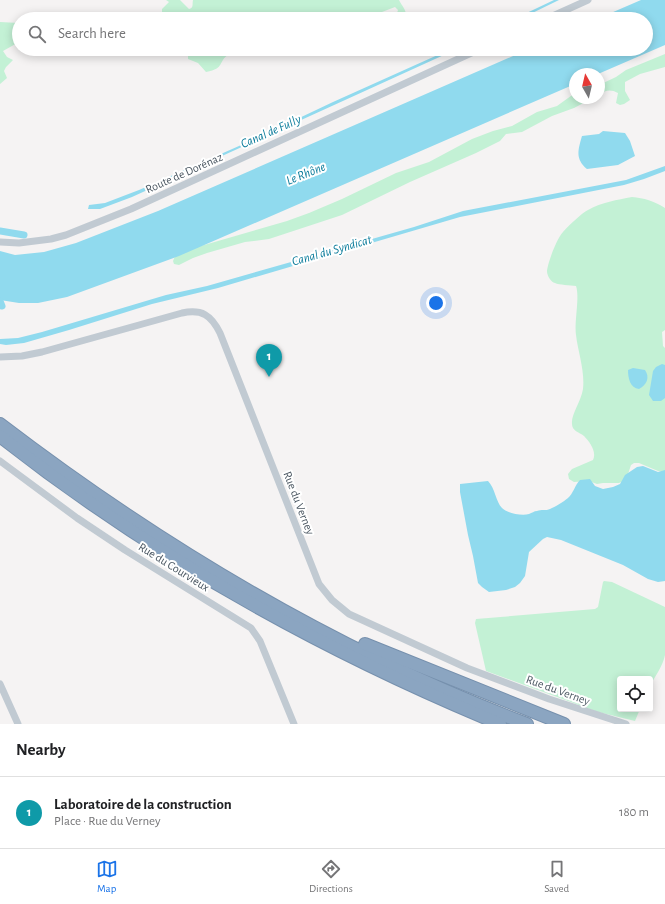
<!DOCTYPE html>
<meta charset="utf-8">
<style>
body{margin:0;font-family:"Alegreya Sans",sans-serif;background:#f2f2f2;color:#202124}
.controls{position:absolute;right:12px;bottom:12px;display:grid;overflow:hidden;border-radius:4px;box-shadow:0 2px 10px #0003}
.controls button{width:36px;height:36px;display:grid;place-items:center;padding:0;border:0;border-bottom:1px solid #e0e0e0;background:#fff;color:#202124;font:20px sans-serif}
.compass{position:absolute;left:569px;top:68px;width:36px;height:36px;border-radius:50%;background:#fff;box-shadow:0 2px 10px #0003;rotate:352deg}
.you{position:absolute;left:436px;top:303px;width:14px;height:14px;margin:-10px;border:3px solid #fff;border-radius:50%;background:#1a73e8;box-shadow:0 0 0 6px #1a73e833}
.badge{display:grid;place-items:center;width:26px;height:26px;border-radius:50%;background:#1a73e8;color:#fff;font-size:13px;font-weight:700}
.pin{position:absolute;translate:-50% -33px;filter:drop-shadow(0 1px 2px #0008)}
.pin::after{content:'';position:absolute;top:21px;width:14px;height:12px;background:inherit;clip-path:polygon(0 0,100% 0,50% 100%)}
.list{margin:0;padding:0;list-style:none}
h2{display:flex;justify-content:space-between;align-items:center;height:52px;margin:0;padding:0 16px;font-size:17px}
h2 small{font-size:13px;font-weight:400;color:#757577}
.list li{display:grid;grid-template-columns:26px 1fr auto;gap:12px;align-items:center;box-sizing:border-box;height:72px;padding:0 16px;border-top:1px solid #e0e0e0}
.list b{display:block;font-size:15px;white-space:nowrap}
.list p{margin:0;font-size:13px;white-space:nowrap;color:#757577}
.list em{font-size:13px;font-style:normal;color:#757577}
.icon{flex:none;width:22px;height:22px;fill:none;stroke:currentColor;stroke-width:2;stroke-linecap:round;stroke-linejoin:round}
.map{position:relative;flex:none;width:665px;height:724px;overflow:hidden}
.search{position:absolute;background:#fff;box-shadow:0 2px 10px #0003;left:12px;right:12px;top:12px;height:44px;display:flex;align-items:center;gap:10px;box-sizing:border-box;padding:0 14px;border-radius:22px;color:#757577;font-size:15px}
.sheet{height:124px;background:#fff}
nav{display:flex;justify-content:space-around;align-items:center;box-sizing:border-box;height:56px;border-top:1px solid #e0e0e0;background:#fff;font-size:11px;color:#757577}
nav a{display:grid;justify-items:center;gap:2px}
nav .on{color:#1a73e8}
.map>svg:first-child{display:block}
</style>
<div class="map">
<svg width="665" height="724" viewBox="0 0 665 724">
<rect width="100%" height="100%" fill="#f5f3f3"/>
<g fill="#c3f1d5">
<path d="M 166,0 L 180,0 L 189,9 C 194,8 192,4 193,0 L 399,0 C 402,6 408,12 406,19 L 395,19 L 398,10 L 395,7 L 382,12 L 377,19 L 178,19 L 182,12 L 177,13 L 170,16 L 162,14 L 162,9 L 169,2 Z"/>
<polygon points="0,22 19,23 19,42 3,51 7,57 13,60 6,67 4,71 7,78 0,84"/>
<path d="M 188,49 L 238,49 C 235,50 231,52 229,54 C 217,62 226,68 206,72 L 198,63 L 188,59 Z"/>
<path d="M 665,54 L 665,67 L 640,74 L 625,82 L 625,91 L 630,100 L 624,104 L 620,105 L 616,103 L 618,93 C 611,89 606,90 599,94 L 599,85 L 616,77 L 626,70 Z"/>
<polygon points="575,93 575,98 593,98 574,108 552,116 522,132 506,134 500,141 476,153 410,182 342,215 269,239 245,242 207,253 193,258 179,265 174,264 173,261 176,254 180,252 287,221 309,213 342,199 396,173 429,162 472,139 493,131 512,126 537,112 557,106"/>
<path d="M 632,197 C 644,198 654,201 665,208 L 665,330 L 662,332 L 663,346 L 665,348 L 665,472 L 658,471 L 639,463 L 634,463 L 631,465 L 626,480 L 619,483 L 603,483 L 597,484 L 589,481 L 574,482 L 569,479 L 568,474 L 572,469 L 593,460 C 597,452 590,442 584,436 C 579,432 572,431 572,424 C 571,414 581,402 583,389 C 585,371 578,352 576,335 C 574,322 580,297 576,286 C 570,285 559,285 555,283 C 551,282 547,276 547,271 C 548,262 557,238 563,232 C 568,226 582,213 588,210 C 602,202 617,200 632,197 Z"/>
<path d="M 604,581 L 612,582 L 665,607 C 665,622 665,640 665,655 C 663,666 655,676 650,686 L 650,679 L 620,679 L 620,709 L 640,709 L 635,721 L 598,712 L 486,671 L 475,623 L 476,619 L 595,609 L 598,607 L 603,582 Z"/>
</g>
<g fill="#90daee">
<polygon points="554,0 559,0 520,19 514,19"/>
<polygon points="641,0 665,0 665,45 598,74 575,74 575,84 179,256 67,297 38,303 19,303 0,300 0,251 15,255 44,252 76,243 158,211 529,49 646,49 646,19 597,19"/>
<polygon points="451,49 457,49 132,197 100,209 88,209 89,205 105,203 139,190 257,138 333,102"/>
<path d="M 603,131 L 625,133 L 630,141 L 635,156 L 618,165 L 587,169 C 575,159 578,150 582,136 L 599,134 Z"/>
<polygon points="665,166 665,171 644,179 624,185 460,217 218,288 152,304 69,330 24,343 6,345 0,344 0,339 18,338 42,332 166,295 207,286 414,227 463,211 626,180"/>
<polygon points="662,364 665,365 665,398 661,401 653,401 649,395 653,371 656,367"/>
<path d="M 633,368 L 645,370 C 650,377 647,385 639,389 C 630,388 628,378 628,370 Z"/>
<path d="M 643,466 L 658,472 L 665,470 L 665,581 L 658,582 L 648,579 L 623,565 L 561,540 L 547,537 L 543,539 L 529,552 L 525,576 L 520,583 L 515,587 L 506,590 L 489,592 L 482,587 L 478,583 L 473,556 L 468,535 L 460,492 L 460,484 L 488,481 C 495,488 496,502 502,508 C 507,513 521,516 529,514 C 532,513 534,511 537,511 C 541,509 546,511 550,509 C 555,507 563,502 568,498 C 573,494 575,485 580,480 L 590,479 L 595,486 L 603,489 L 613,487 L 620,484 L 625,475 L 637,467 Z"/>
</g>
<g fill="none" stroke-linecap="round" stroke-linejoin="round">
<g stroke="#90daee" stroke-width="7">
<polyline points="0,231 24,235"/>
<polyline points="0,301 2,306"/>
</g>
<g stroke="#7690ad" stroke-width="14">
<g id="motorway">
<path d="M 0,424 C 161,547 337,652 527,724"/>
<path d="M 0,436 C 152,556 321,650 500,724"/>
<polyline points="365,644 564,724"/>
</g>
</g>
<g stroke="#c1cad2" stroke-width="7">
<polyline points="546,19 588,0"/>
<polyline points="0,242 19,243 51,239 66,235 131,209 480,49"/>
<path d="M 0,357 L 22,356 L 42,352 L 182,313 C 202,309 211,315 220,333 L 319,584 L 332,600 L 349,614 L 467,668 L 549,699 L 626,724"/>
<polyline points="0,461 77,518 125,550 251,628 260,641 294,724"/>
<polyline points="0,684 18,724"/>
</g>
<use href="#motorway" stroke="#8ba5c1" stroke-width="12"/>
</g>
<g text-anchor="middle" dominant-baseline="central" stroke-width="4" stroke-linejoin="round" paint-order="stroke">
<g font-size="12" fill="#4a5661" stroke="#fff">
<text transform="translate(184 173) rotate(-24)">Route de Dorénaz</text>
<text transform="translate(299 503) rotate(69)">Rue du Verney</text>
<text transform="translate(174 567) rotate(32)">Rue du Courvieux</text>
<text transform="translate(558 690) rotate(20)">Rue du Verney</text>
</g>
<g font-size="13" font-style="italic" fill="#0c7c9b" stroke="#fff">
<text transform="translate(271 132) rotate(-24)">Canal de Fully</text>
<text transform="translate(306 174) rotate(-22)">Le Rhône</text>
<text transform="translate(332 251) rotate(-16)">Canal du Syndicat</text>
</g>
</g>
</svg>
<div class="controls">
<button><svg class="icon" aria-label="locate" viewBox="0 0 24 24"><circle cx="12" cy="12" r="6"/><path d="M12 2v4M12 18v4M2 12h4M18 12h4"/></svg></button>
</div>
<svg class="compass" viewBox="-18 -18 36 36"><path d="M0-13l5 13h-10z" fill="#e53935"/><path d="M0 13l5-13h-10z" fill="#757577"/></svg>
<div class="you"></div>
<div class="pin badge" style="left:269px;top:377px;background:#0f9aa8">1</div>
<div class="search"><svg class="icon" aria-label="search" viewBox="0 0 24 24"><circle cx="10" cy="10" r="6"/><path d="M15 15l6 6"/></svg>Search here</div>
</div>
<section class="sheet">
<h2>Nearby<small></small></h2>
<ul class="list">
<li><span class="badge" style="background:#0f9aa8">1</span><div><b>Laboratoire de la construction</b><p>Place · Rue du Verney</p></div><em>180 m</em></li>
</ul>
</section>
<nav>
<a class="on"><svg class="icon" aria-label="map" viewBox="0 0 24 24"><path d="M3 6l6-2 6 2 6-2v14l-6 2-6-2-6 2zM9 4v14M15 6v14"/></svg>Map</a>
<a><svg class="icon" aria-label="directions" viewBox="0 0 24 24"><path d="M12 3l9 9-9 9-9-9zM9 14v-3h6M13 9l2 2-2 2"/></svg>Directions</a>
<a><svg class="icon" aria-label="saved" viewBox="0 0 24 24"><path d="M7 4h10v16l-5-4-5 4z"/></svg>Saved</a>
</nav>
